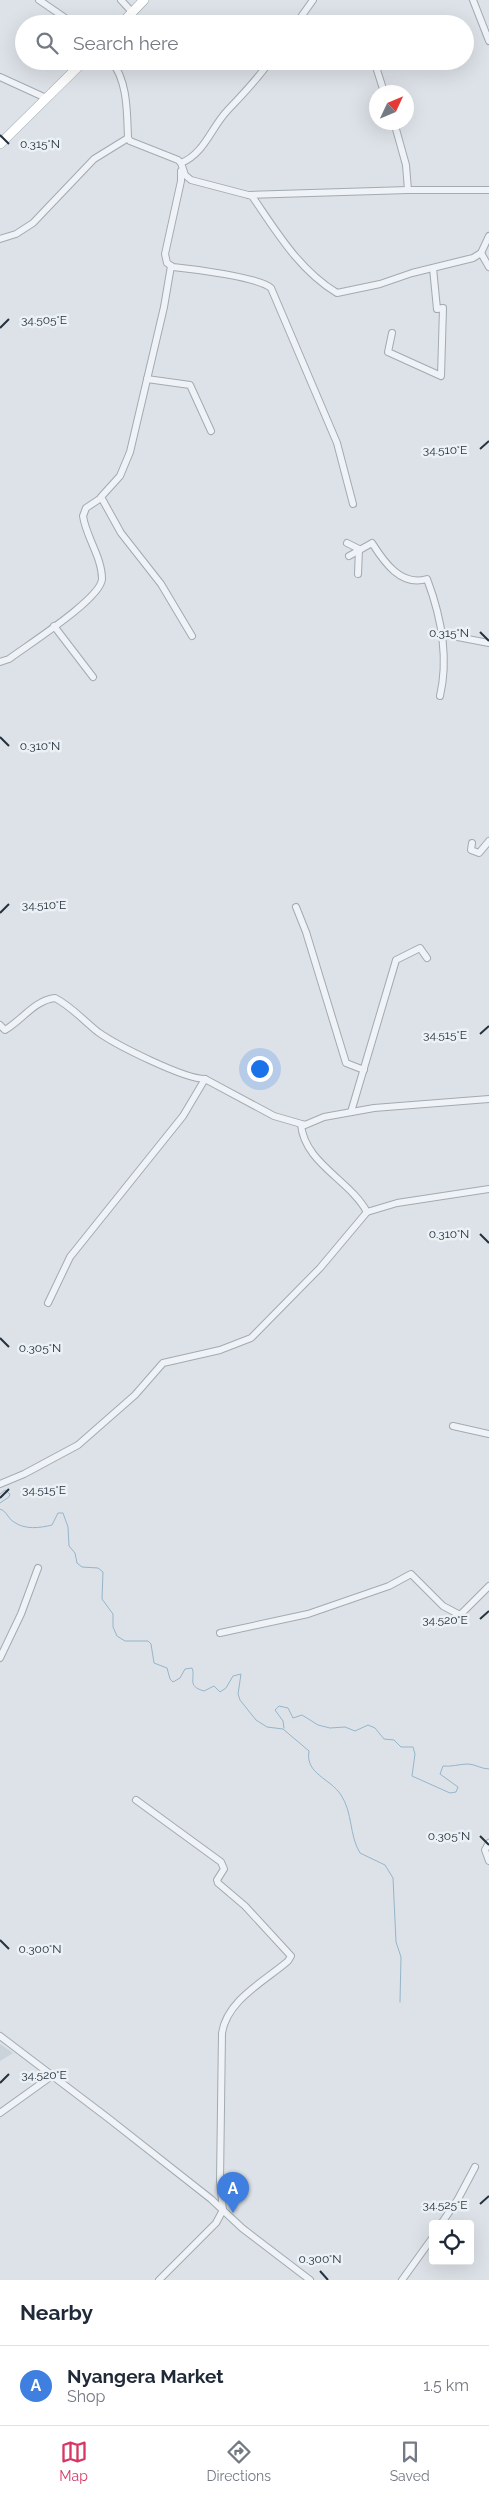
<!DOCTYPE html>
<meta charset="utf-8">
<style>
body{margin:0;font-family:Raleway,sans-serif;background:#f2f2f3;color:#1f2937}
.controls{position:absolute;right:15px;bottom:15px;display:grid;overflow:hidden;border-radius:5px;box-shadow:0 5px 20px #0002}
.controls button{width:45px;height:45px;display:grid;place-items:center;padding:0;border:0;border-bottom:1px solid #e0e1e3;background:#fff;color:#1f2937;font:25px sans-serif}
.compass{position:absolute;left:369px;top:85px;width:45px;height:45px;border-radius:50%;background:#fff;box-shadow:0 5px 20px #0002;rotate:46deg}
.you{position:absolute;left:259px;top:1068px;width:18px;height:18px;margin:-12px;border:4px solid #fff;border-radius:50%;background:#1a73e8;box-shadow:0 0 0 8px #1a73e833}
.badge{display:grid;place-items:center;width:32px;height:32px;border-radius:50%;background:#d63863;color:#fff;font-size:16px;font-weight:700}
.pin{position:absolute;translate:-50% -41px;filter:drop-shadow(0 1px 2px #0008)}
.pin::after{content:'';position:absolute;top:26px;width:18px;height:15px;background:inherit;clip-path:polygon(0 0,100% 0,50% 100%)}
.list{margin:0;padding:0;list-style:none}
h2{display:flex;justify-content:space-between;align-items:center;height:65px;margin:0;padding:0 20px;font-size:21px}
h2 small{font-size:16px;font-weight:400;color:#747a83}
.list li{display:grid;grid-template-columns:32px 1fr auto;gap:15px;align-items:center;box-sizing:border-box;height:80px;padding:0 20px;border-top:1px solid #e0e1e3}
.list b{display:block;font-size:19px;white-space:nowrap}
.list p{margin:0;font-size:16px;white-space:nowrap;color:#747a83}
.list em{font-size:16px;font-style:normal;color:#747a83}
.icon{flex:none;width:28px;height:28px;fill:none;stroke:currentColor;stroke-width:2;stroke-linecap:round;stroke-linejoin:round}
.map{position:relative;flex:none;width:489px;height:2280px;overflow:hidden}
.search{position:absolute;background:#fff;box-shadow:0 5px 20px #0002;left:15px;right:15px;top:15px;height:55px;display:flex;align-items:center;gap:12px;box-sizing:border-box;padding:0 18px;border-radius:28px;color:#747a83;font-size:19px}
.sheet{height:145px;background:#fff}
nav{display:flex;justify-content:space-around;align-items:center;box-sizing:border-box;height:70px;border-top:1px solid #e0e1e3;background:#fff;font-size:14px;color:#747a83}
nav a{display:grid;justify-items:center;gap:2px}
nav .on{color:#d63863}
.map>svg:first-child{display:block}
</style>
<div class="map">
<svg width="489" height="2280" viewBox="0 0 489 2280">
<rect width="100%" height="100%" fill="#dde2e8"/>
<polygon fill="#cad2da" points="0,2044 13,2053 0,2061"/>
<g fill="none" stroke-linecap="round" stroke-linejoin="round">
<g stroke="#95b5ca" stroke-width="1">
<polyline points="0,1494 5,1490 10,1494 9,1497 0,1503"/>
<path d="M 0,1509 C 8,1512 7,1518 14,1522 C 25,1530 40,1528 52,1525 L 58,1513 L 63,1513 L 68,1527 L 69,1546 L 75,1553 L 77,1563 L 82,1567 L 98,1568 L 103,1572 L 102,1599 L 113,1614 L 113,1627 L 117,1636 L 125,1641 L 148,1641 L 151,1644 L 154,1663 L 167,1668 L 170,1679 L 173,1682 L 180,1678 L 185,1669 L 192,1668 C 196,1678 186,1686 204,1691 L 214,1686 L 220,1692 L 226,1688 L 233,1676 L 241,1674 L 238,1694 L 240,1700 L 256,1720 L 267,1727 L 283,1729 L 309,1751 C 305,1774 330,1778 341,1795 C 353,1813 349,1835 360,1853 L 385,1865 L 393,1878 L 396,1942 L 401,1957 L 400,2002"/>
<path d="M 284,1728 L 283,1721 L 275,1710 L 279,1706 L 288,1708 L 293,1718 L 302,1715 L 318,1725 L 330,1728 L 345,1727 L 355,1731 L 368,1725 L 375,1728 L 384,1739 L 394,1740 L 401,1747 L 413,1747 L 415,1754 L 412,1776 L 450,1793 L 456,1792 L 458,1787 L 440,1774 L 443,1766 C 452,1767 459,1764 468,1764 C 475,1764 481,1769 489,1769"/>
</g>
<g stroke="#a2aab2" stroke-width="8">
<g id="minor">
<polyline points="39,0 74,24"/>
<polyline points="121,0 132,12"/>
<polyline points="473,0 489,41"/>
<polyline points="296,24 313,0"/>
<path d="M 111,61 C 128,80 127,114 128,138 L 130,141 L 178,160 L 181,163 L 185,175 L 191,180 L 252,196 C 276,231 299,270 337,293 L 380,284 L 412,273 L 473,258 L 481,253 L 489,236"/>
<polyline points="377,70 384,92"/>
<polyline points="0,77 46,98"/>
<polyline points="394,122 406,165 408,190 489,190"/>
<path d="M 181,163 C 204,154 211,128 227,111 C 242,95 257,80 270,61"/>
<path d="M 181,171 L 181,181 L 165,254 L 167,263 L 173,267 C 193,269 258,277 271,288 L 337,443 L 353,504"/>
<polyline points="249,195 408,190"/>
<polyline points="0,239 16,234 33,223 94,159 128,138"/>
<polyline points="481,253 489,267"/>
<polyline points="171,266 164,307 130,452 120,476 101,497 121,533 161,584 192,636"/>
<polyline points="392,333 388,352 441,376 443,308 437,309 433,268"/>
<polyline points="147,379 190,385 211,431"/>
<polyline points="347,543 359,549"/>
<path d="M 349,556 L 372,543 C 384,562 401,587 427,579 C 441,616 449,657 440,696"/>
<polyline points="358,574 359,549"/>
<polyline points="54,626 93,677"/>
<polyline points="442,634 489,643"/>
<path d="M 0,662 L 9,659 C 26,646 101,599 102,579 C 102,557 86,537 83,516 L 86,508 L 101,498"/>
<polyline points="472,843 471,850 479,853 489,841"/>
<polyline points="296,907 306,932 346,1063 364,1070"/>
<path d="M 0,1025 L 5,1030 C 22,1020 35,1000 55,998 C 71,1006 84,1021 98,1032 C 116,1045 184,1079 205,1079"/>
<polyline points="351,1112 396,960 420,948 427,958"/>
<path d="M 301,1124 C 304,1163 350,1180 367,1212"/>
<polyline points="48,1303 70,1257 183,1116 205,1079 274,1116 305,1125 324,1117 374,1108 489,1099"/>
<polyline points="453,1426 489,1434"/>
<polyline points="0,1484 24,1474 78,1445 135,1395 163,1363 220,1350 251,1338 320,1268 367,1212 397,1203 489,1189"/>
<polyline points="220,1633 308,1614 389,1586 411,1574 443,1606 460,1615 489,1586"/>
<polyline points="0,1658 21,1614 38,1568"/>
<path d="M 136,1800 L 221,1862 L 224,1869 L 217,1880 L 218,1883 L 245,1906 L 291,1956 L 288,1961 C 265,1981 227,2000 222,2033 L 220,2181 L 223,2210 L 216,2223 L 159,2280"/>
<polyline points="489,1843 485,1850 489,1861"/>
<polyline points="0,2036 108,2118 211,2199 242,2228 310,2280"/>
<polyline points="0,2113 53,2075"/>
<polyline points="441,2224 458,2199 475,2167"/>
<polyline points="402,2280 433,2237"/>
</g>
</g>
<g stroke="#9ba8b4" stroke-width="10">
<g id="major">
<polyline points="121,24 144,0"/>
<polyline points="0,144 84,61"/>
</g>
</g>
<use href="#minor" stroke="#eff2f6" stroke-width="6"/>
<use href="#major" stroke="#fff" stroke-width="9"/>
</g>
<path fill="none" stroke="#25323f" stroke-width="2" d="M 0,135 L 9,144M 0,328 L 9,319M 480,449 L 489,441M 480,632 L 489,641M 0,737 L 9,746M 0,913 L 9,904M 480,1034 L 489,1026M 480,1234 L 489,1243M 0,1338 L 9,1347M 0,1498 L 9,1489M 480,1619 L 489,1611M 480,1836 L 489,1845M 0,1940 L 9,1949M 0,2083 L 9,2074M 480,2204 L 489,2196M 320,2271 L 328,2280"/>
<g font-size="12" text-anchor="middle" fill="#25323f" stroke="#ecf1f5" stroke-width="5" stroke-linejoin="round" paint-order="stroke">
<text x="40" y="148">0.315°N</text>
<text x="44" y="324">34.505°E</text>
<text x="445" y="454">34.510°E</text>
<text x="449" y="637">0.315°N</text>
<text x="40" y="750">0.310°N</text>
<text x="44" y="909">34.510°E</text>
<text x="445" y="1039">34.515°E</text>
<text x="449" y="1238">0.310°N</text>
<text x="40" y="1352">0.305°N</text>
<text x="44" y="1494">34.515°E</text>
<text x="445" y="1624">34.520°E</text>
<text x="449" y="1840">0.305°N</text>
<text x="40" y="1953">0.300°N</text>
<text x="44" y="2079">34.520°E</text>
<text x="445" y="2209">34.525°E</text>
<text x="320" y="2263">0.300°N</text>
</g>
</svg>
<div class="controls">
<button><svg class="icon" aria-label="locate" viewBox="0 0 24 24"><circle cx="12" cy="12" r="6"/><path d="M12 2v4M12 18v4M2 12h4M18 12h4"/></svg></button>
</div>
<svg class="compass" viewBox="-18 -18 36 36"><path d="M0-13l5 13h-10z" fill="#e53935"/><path d="M0 13l5-13h-10z" fill="#747a83"/></svg>
<div class="you"></div>
<div class="pin badge" style="left:233px;top:2213px;background:#3f7fe0">A</div>
<div class="search"><svg class="icon" aria-label="search" viewBox="0 0 24 24"><circle cx="10" cy="10" r="6"/><path d="M15 15l6 6"/></svg>Search here</div>
</div>
<section class="sheet">
<h2>Nearby<small></small></h2>
<ul class="list">
<li><span class="badge" style="background:#3f7fe0">A</span><div><b>Nyangera Market</b><p>Shop</p></div><em>1.5 km</em></li>
</ul>
</section>
<nav>
<a class="on"><svg class="icon" aria-label="map" viewBox="0 0 24 24"><path d="M3 6l6-2 6 2 6-2v14l-6 2-6-2-6 2zM9 4v14M15 6v14"/></svg>Map</a>
<a><svg class="icon" aria-label="directions" viewBox="0 0 24 24"><path d="M12 3l9 9-9 9-9-9zM9 14v-3h6M13 9l2 2-2 2"/></svg>Directions</a>
<a><svg class="icon" aria-label="saved" viewBox="0 0 24 24"><path d="M7 4h10v16l-5-4-5 4z"/></svg>Saved</a>
</nav>
